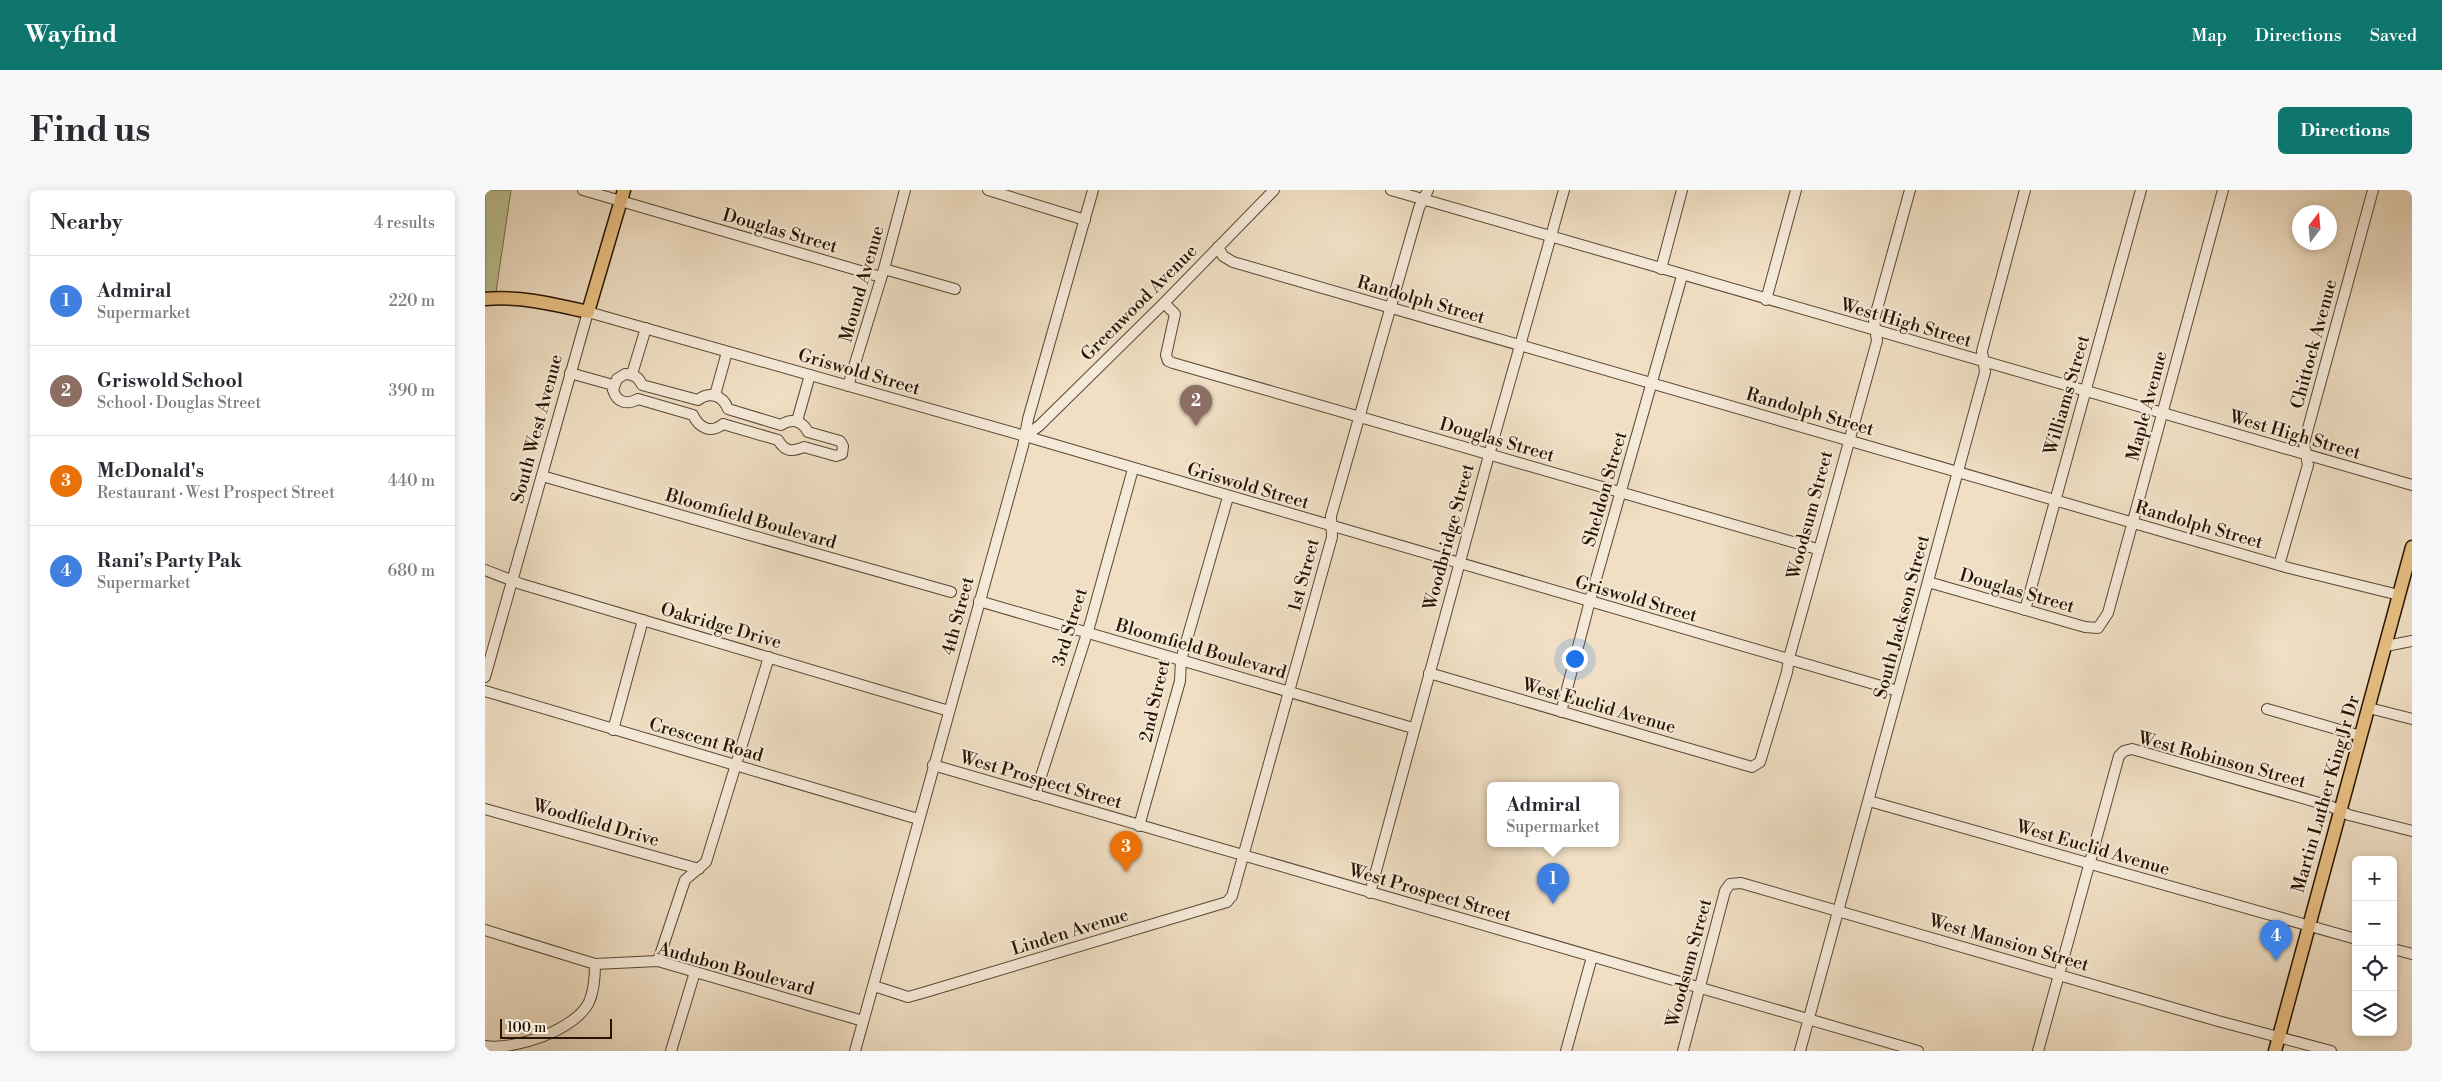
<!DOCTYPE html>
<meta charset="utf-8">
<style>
body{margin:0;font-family:"Libre Bodoni",serif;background:#f7f7f7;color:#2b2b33}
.controls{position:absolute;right:15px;bottom:15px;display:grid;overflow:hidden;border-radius:8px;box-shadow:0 2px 8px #0003}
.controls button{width:45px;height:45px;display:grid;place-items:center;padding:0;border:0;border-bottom:1px solid #e1e1e2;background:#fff;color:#2b2b33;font:25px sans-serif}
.compass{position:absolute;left:1807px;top:15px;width:45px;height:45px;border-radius:50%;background:#fff;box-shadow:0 2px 8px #0003;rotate:16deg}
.scale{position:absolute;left:15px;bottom:12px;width:112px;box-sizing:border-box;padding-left:5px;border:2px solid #281400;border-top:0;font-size:14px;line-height:18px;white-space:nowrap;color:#281400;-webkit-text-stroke:4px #f5ead9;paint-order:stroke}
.you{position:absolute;left:1089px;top:468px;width:18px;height:18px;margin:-12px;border:4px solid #fff;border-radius:50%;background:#1a73e8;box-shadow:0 0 0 8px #1a73e833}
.badge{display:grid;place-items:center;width:32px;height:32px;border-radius:50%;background:#0f766e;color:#fff;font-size:16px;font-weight:700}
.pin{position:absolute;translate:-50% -41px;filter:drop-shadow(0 1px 2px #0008)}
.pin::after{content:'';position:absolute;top:26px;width:18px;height:15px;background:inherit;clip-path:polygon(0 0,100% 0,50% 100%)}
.popup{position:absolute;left:1002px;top:592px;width:132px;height:65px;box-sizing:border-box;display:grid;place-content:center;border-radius:8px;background:#fff;filter:drop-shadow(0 1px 4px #0005);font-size:16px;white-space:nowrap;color:#7c7c81}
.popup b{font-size:19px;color:#2b2b33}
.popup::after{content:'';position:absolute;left:50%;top:100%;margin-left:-10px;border:10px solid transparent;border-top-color:#fff}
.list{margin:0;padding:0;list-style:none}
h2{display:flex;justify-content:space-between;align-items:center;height:65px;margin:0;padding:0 20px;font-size:21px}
h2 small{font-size:16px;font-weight:400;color:#7c7c81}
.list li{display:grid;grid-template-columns:32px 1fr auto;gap:15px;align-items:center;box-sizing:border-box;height:90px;padding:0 20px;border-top:1px solid #e1e1e2}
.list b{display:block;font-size:19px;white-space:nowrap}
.list p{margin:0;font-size:16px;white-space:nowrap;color:#7c7c81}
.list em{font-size:16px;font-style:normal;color:#7c7c81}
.icon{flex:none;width:28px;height:28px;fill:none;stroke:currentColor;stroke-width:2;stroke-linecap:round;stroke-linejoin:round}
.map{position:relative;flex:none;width:1927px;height:861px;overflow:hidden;border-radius:8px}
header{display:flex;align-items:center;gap:30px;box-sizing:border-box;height:70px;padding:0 25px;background:#0f766e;color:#fff}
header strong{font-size:24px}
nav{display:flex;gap:28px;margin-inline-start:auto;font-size:18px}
.intro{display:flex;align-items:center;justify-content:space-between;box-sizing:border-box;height:120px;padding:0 30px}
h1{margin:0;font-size:35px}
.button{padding:12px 22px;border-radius:8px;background:#0f766e;color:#fff;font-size:18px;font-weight:700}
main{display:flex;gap:30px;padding:0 30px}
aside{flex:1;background:#fff;border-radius:8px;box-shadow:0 2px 8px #0003}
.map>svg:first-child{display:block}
</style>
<header>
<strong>Wayfind</strong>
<nav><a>Map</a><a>Directions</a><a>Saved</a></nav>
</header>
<div class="intro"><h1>Find us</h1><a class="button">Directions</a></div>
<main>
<aside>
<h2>Nearby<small>4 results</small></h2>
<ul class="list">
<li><span class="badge" style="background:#3f7fe0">1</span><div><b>Admiral</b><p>Supermarket</p></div><em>220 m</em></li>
<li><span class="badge" style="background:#8d6e63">2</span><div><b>Griswold School</b><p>School · Douglas Street</p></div><em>390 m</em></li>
<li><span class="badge" style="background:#e8710a">3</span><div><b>McDonald's</b><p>Restaurant · West Prospect Street</p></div><em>440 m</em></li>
<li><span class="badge" style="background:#3f7fe0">4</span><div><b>Rani's Party Pak</b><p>Supermarket</p></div><em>680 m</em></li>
</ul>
</aside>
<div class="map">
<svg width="1927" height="861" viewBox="0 0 1927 861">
<rect width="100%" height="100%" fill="#f0dfc4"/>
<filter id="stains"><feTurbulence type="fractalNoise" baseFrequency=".004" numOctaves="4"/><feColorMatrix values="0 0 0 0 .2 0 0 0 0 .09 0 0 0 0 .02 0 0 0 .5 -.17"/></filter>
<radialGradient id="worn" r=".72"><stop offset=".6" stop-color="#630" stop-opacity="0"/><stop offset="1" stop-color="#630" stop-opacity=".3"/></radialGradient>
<polygon fill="#bcc192" stroke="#726a49" points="0,0 26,0 11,102 0,102"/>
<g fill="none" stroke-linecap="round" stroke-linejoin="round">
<g stroke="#5a4731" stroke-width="12">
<g id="minor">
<polyline points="98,0 396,87"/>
<polyline points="503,0 600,30"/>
<polyline points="906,0 1927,295"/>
<polyline points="733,57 738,66 748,72 1804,378 1914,405"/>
<polyline points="399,79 470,99"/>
<polyline points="1176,79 1197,0"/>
<polyline points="1281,110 1311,0"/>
<polyline points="679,113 690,124 681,165 683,171 688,173 1332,359"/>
<polyline points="85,183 128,195"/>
<path d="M 140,184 C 148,184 154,187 157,195 L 213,210 C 224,201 238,205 243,219 L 296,235 C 306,228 317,230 323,242 L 355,251 L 358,256 L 357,264 L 351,266 L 319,257 C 307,262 300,262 293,250 L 238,234 C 226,244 214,238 208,225 L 153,209 C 142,215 132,213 128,200 L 132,189 Z"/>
<polyline points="147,184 161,138"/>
<polyline points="363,196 399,79 420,0"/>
<polyline points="230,205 242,162"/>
<polyline points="312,231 325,185"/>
<polyline points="540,246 554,236 679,113 789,0"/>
<polyline points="57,286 466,402"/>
<polyline points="1794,375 1823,275 1819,253 1888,0"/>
<polyline points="0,380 36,394 464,521"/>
<polyline points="1443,392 1600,437 1613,438 1623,423 1738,0"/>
<polyline points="494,411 928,538"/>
<polyline points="1540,420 1656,0"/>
<polyline points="1901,456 1927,451"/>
<polyline points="944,483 1267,577 1275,572 1302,482 1304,468 1392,151 1389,130 1425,0"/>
<polyline points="0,487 103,122 540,246 1413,501"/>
<polyline points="0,501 433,629"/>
<polyline points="1884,518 1927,529"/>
<polyline points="1782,519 1876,546"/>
<polyline points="1076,522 1107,403 1197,86"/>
<polyline points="128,540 158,430"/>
<polyline points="448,575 1433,861"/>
<polyline points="550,605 605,434 648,279"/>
<polyline points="1384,611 1871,749"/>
<polyline points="0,619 214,679"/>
<polyline points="654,636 695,491 696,470 743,307"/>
<polyline points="885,703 1004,265 1079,0"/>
<polyline points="0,740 110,774 173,771 378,831"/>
<polyline points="1908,759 1927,764"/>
<polyline points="173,771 200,690 221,672 284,467"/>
<polyline points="389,796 423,807 434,804 742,712 747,706 847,347 846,326 934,18 943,0"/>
<path d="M 0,856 C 28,861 91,840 104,812 C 109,801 110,786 110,774"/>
<polyline points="186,861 210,782"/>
<polyline points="370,861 538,256 543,229 608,0"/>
<polyline points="1081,861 1107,767"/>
<polyline points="1198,861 1240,701 1245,694 1256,693 1733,831 1846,861"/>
<polyline points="1315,861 1500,182 1497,161 1540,0"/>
<polyline points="1553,861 1634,566 1639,561 1647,559 1845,616 1864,625 1927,641"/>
</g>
</g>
<g stroke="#281400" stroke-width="15">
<g id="major">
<path d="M 0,109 C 36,106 68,114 103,122 L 139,0"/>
<polyline points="1790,861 1927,357"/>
</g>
</g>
<use href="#minor" stroke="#f5ead9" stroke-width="10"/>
<use href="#major" stroke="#e8c082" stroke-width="12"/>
</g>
<g text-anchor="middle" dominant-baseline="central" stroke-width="4" stroke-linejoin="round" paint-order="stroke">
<g font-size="18" fill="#281400" stroke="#f5ead9">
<text transform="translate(295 41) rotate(16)">Douglas Street</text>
<text transform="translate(377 94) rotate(-74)">Mound Avenue</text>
<text transform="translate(936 110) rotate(16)">Randolph Street</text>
<text transform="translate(654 113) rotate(-45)">Greenwood Avenue</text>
<text transform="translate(1421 133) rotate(16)">West High Street</text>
<text transform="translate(1829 154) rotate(-75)">Chittock Avenue</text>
<text transform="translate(374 182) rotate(16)">Griswold Street</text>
<text transform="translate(1582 205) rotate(-74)">Williams Street</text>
<text transform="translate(1662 216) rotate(-75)">Maple Avenue</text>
<text transform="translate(1325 222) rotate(16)">Randolph Street</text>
<text transform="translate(52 239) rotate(-75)">South West Avenue</text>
<text transform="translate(1810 245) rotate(16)">West High Street</text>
<text transform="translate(1012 250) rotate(16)">Douglas Street</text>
<text transform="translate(763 296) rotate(16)">Griswold Street</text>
<text transform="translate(1120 299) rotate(-74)">Sheldon Street</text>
<text transform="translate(1325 325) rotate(-75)">Woodsum Street</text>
<text transform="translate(266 329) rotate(16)">Bloomfield Boulevard</text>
<text transform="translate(1714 335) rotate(16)">Randolph Street</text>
<text transform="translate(964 347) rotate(-75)">Woodbridge Street</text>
<text transform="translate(819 385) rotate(-75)">1st Street</text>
<text transform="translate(1532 401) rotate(16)">Douglas Street</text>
<text transform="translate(1151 409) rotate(16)">Griswold Street</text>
<text transform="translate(473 426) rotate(-75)">4th Street</text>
<text transform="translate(1417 427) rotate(-75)">South Jackson Street</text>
<text transform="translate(236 436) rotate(16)">Oakridge Drive</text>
<text transform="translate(585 437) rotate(-73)">3rd Street</text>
<text transform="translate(716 459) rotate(16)">Bloomfield Boulevard</text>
<text transform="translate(670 511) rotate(-77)">2nd Street</text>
<text transform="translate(1114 516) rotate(16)">West Euclid Avenue</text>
<text transform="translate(221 550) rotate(16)">Crescent Road</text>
<text transform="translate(1737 570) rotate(15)">West Robinson Street</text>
<text transform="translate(556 590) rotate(16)">West Prospect Street</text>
<text transform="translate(1841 604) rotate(-74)">Martin Luther King Jr Dr</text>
<text transform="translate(111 633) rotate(16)">Woodfield Drive</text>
<text transform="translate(1608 658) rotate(16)">West Euclid Avenue</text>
<text transform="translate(945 703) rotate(16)">West Prospect Street</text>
<text transform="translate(585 742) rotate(-17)">Linden Avenue</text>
<text transform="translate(1524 753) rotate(16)">West Mansion Street</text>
<text transform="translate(1204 773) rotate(-75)">Woodsum Street</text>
<text transform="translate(251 779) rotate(15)">Audubon Boulevard</text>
</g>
</g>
<rect width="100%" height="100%" filter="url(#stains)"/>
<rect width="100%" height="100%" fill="url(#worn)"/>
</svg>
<div class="controls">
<button>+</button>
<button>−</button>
<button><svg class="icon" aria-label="locate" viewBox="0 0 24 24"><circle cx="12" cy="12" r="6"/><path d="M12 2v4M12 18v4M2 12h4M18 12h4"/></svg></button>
<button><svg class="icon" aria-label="layers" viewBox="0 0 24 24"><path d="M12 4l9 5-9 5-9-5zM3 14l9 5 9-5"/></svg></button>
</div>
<svg class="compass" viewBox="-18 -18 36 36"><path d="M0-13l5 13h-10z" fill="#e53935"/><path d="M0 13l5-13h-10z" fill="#7c7c81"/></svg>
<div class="scale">100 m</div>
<div class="you"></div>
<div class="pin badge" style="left:1068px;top:714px;background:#3f7fe0">1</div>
<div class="popup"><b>Admiral</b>Supermarket</div>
<div class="pin badge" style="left:711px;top:236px;background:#8d6e63">2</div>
<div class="pin badge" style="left:641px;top:682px;background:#e8710a">3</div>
<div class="pin badge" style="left:1791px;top:771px;background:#3f7fe0">4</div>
</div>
</main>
